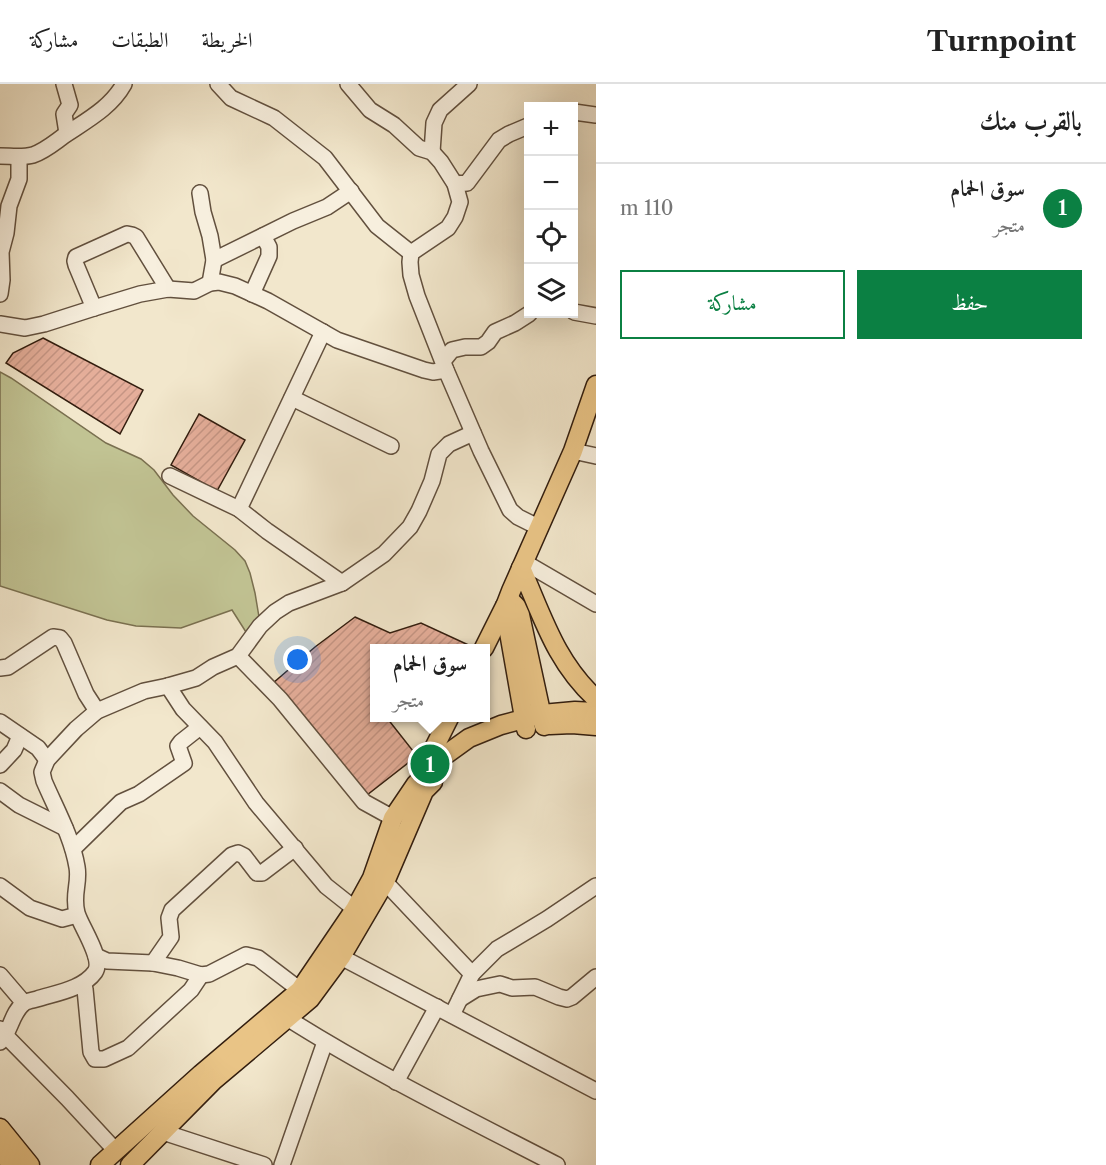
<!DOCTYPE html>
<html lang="ar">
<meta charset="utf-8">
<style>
body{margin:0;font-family:"Libre Caslon Text",Amiri,serif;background:#f2f2f2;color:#222;direction:rtl}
.controls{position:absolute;right:18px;top:18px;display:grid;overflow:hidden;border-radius:0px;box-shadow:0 6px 24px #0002}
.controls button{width:54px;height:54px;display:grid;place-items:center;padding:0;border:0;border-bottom:2px solid #e0e0e0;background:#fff;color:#222;font:30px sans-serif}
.you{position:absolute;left:298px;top:576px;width:21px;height:21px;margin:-15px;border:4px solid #fff;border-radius:50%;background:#1a73e8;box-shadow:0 0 0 9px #1a73e833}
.badge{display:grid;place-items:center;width:39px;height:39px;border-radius:50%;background:#0b8043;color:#fff;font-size:20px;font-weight:700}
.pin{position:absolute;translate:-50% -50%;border:3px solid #fff;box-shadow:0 2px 6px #0006}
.popup{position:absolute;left:370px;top:560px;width:120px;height:78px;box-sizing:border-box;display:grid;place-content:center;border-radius:0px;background:#fff;filter:drop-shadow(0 2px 4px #0005);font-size:20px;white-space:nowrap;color:#767676}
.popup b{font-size:22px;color:#222}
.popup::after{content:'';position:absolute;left:50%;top:100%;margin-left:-12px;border:12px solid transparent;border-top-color:#fff}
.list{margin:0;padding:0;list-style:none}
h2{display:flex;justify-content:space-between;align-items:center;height:78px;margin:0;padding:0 24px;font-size:26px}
h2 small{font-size:20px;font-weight:400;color:#767676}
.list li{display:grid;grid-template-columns:39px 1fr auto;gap:18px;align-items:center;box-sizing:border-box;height:90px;padding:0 24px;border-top:2px solid #e0e0e0}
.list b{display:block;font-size:22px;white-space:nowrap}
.list p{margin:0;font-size:20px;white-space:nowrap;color:#767676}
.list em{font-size:20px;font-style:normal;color:#767676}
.actions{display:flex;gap:12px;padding:18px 24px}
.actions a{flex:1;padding:14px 0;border:2px solid #0b8043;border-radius:0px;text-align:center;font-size:21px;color:#0b8043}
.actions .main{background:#0b8043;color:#fff}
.icon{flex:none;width:33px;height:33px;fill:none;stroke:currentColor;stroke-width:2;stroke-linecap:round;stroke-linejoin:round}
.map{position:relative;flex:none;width:596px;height:1081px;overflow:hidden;direction:ltr}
header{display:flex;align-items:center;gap:36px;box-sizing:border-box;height:84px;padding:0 30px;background:#fff;border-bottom:2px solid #e0e0e0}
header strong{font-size:28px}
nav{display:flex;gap:33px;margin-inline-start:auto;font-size:21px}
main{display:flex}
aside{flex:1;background:#fff}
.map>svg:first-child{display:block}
</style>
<header>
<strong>Turnpoint</strong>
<nav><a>الخريطة</a><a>الطبقات</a><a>مشاركة</a></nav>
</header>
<main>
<aside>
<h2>بالقرب منك<small></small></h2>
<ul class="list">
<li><span class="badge">1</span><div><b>سوق الحمام</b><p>متجر</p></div><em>110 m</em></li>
</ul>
<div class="actions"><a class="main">حفظ</a><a>مشاركة</a></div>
</aside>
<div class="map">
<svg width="596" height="1081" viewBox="0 0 596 1081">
<defs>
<pattern id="building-hatch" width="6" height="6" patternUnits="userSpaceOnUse" patternTransform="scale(1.5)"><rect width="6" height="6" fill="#e5ae9a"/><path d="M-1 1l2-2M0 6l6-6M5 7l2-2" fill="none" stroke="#c59584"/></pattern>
</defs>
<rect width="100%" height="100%" fill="#f2e7cc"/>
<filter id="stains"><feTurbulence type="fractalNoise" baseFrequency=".00333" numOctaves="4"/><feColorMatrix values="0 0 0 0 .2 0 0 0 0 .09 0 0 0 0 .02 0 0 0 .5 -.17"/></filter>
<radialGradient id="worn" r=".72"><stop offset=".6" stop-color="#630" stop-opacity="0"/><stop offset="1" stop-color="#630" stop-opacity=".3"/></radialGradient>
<polygon fill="#c1c393" stroke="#7a7050" stroke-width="1.5" points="0,288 11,294 106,359 141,375 154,386 173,411 193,432 235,466 245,477 250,489 255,509 260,539 251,556 232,526 181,544 136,542 107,536 0,502"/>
<g fill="url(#building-hatch)" stroke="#321d0e" stroke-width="1.5">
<polygon points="43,254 143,306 120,350 6,279 13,269"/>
<polygon points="199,330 245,356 217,407 171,381"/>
<polygon points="355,533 390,549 421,539 475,564 374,564 374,615 372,614 374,617 374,634 387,634 417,672 367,711 273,599 315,563"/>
<polygon points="413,634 442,634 436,644"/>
</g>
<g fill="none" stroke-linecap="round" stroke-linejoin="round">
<g stroke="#62503e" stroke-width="18">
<g id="minor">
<polyline points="64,0 70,21 64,30 67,49"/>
<polyline points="218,0 231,14 274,34 325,74 377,142 411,169"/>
<polyline points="348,0 370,26 394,41 419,64 432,68 441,78 455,100 460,118 455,133 448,144 411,169 410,178 411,191 417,212 446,286 481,367 510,426 518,433 540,444"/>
<polyline points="574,28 596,31"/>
<polyline points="432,68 434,39 440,26 469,0"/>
<path d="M 0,72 C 11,72 22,74 33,71 C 47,66 56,57 68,49 C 89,35 111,23 124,0"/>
<polyline points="455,100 467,99 499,56 509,50 528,42"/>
<polyline points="200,109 203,128 210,152 214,176 210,199"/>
<polyline points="214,176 293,137 327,123 351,107"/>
<polyline points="0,210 2,196 1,168 6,149 9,122 19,95 19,73"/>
<polyline points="252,210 269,172 269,163 263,152"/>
<polyline points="94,224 76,181 75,177 76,173 127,150 132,151 136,153 168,205"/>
<polyline points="574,228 596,232"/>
<polyline points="0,240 25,244 44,240 94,224 140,210 168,205 194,207 210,199 219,198 235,202 268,217 337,256 424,286 433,288 446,286"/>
<polyline points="443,277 452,266 465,263 481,263 488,258 495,248 515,239 529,230"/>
<polyline points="292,314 391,362"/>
<polyline points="573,367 596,372"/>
<polyline points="170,392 239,425 267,447 342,499"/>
<polyline points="239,425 323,248"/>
<polyline points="524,478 596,520"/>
<polyline points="238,572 280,615 364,718 393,734"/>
<polyline points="0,584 8,583 53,553 60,554 64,559 86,610 97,627"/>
<polyline points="168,602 183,625 215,658 256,719 326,802 355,825"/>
<polyline points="0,638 38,664 47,676"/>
<polyline points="0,681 14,666 20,652"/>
<polyline points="0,707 19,721 65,744"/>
<polyline points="73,765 121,718 139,710 184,679 178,662 181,658 200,643"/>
<polyline points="385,798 472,890 452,931"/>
<polyline points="0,802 30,824 62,835 77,831"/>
<polyline points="96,872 107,877 153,879 178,884 201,891 209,890 246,871 258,874 300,906"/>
<polyline points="341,873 596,1007"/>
<polyline points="153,879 171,853 169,834 172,826 232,771 238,769 244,772 257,789 262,789 295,764"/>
<polyline points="472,890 497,865 547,835 596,802"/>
<polyline points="0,891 24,919"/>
<polyline points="81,901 85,905 91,968 95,975 104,975 128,964 191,906 201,891"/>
<polyline points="460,915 476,905 500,900 512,904 535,903 559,913 567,915 572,913 596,893"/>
<path d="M 287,934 C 374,989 466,1034 557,1081"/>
<polyline points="0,945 6,952 67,1014 116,1067"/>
<path d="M 0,958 C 11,948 11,929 24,919 C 27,917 34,916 37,915 C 56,909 83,905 95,888 C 104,875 81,843 77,829 C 72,811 80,799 77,783 C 72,753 56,725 44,697 L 42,688 L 47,676 L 76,645 L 97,627 L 144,607 L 168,602 L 196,594 L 213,583 L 238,572 L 260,542 L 275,528 L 289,519 L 342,499 L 384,470 L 410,443 L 419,427 L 432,397 L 439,370 L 449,360 L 473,349"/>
<polyline points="396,998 437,923"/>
<polyline points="163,1048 264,1081"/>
<polyline points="282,1081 325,958"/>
</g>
</g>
<g stroke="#321d0e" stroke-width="21">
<g id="major">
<path d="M 521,484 C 543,533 555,577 596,615"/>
<polyline points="509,515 516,522 520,531 544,642"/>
<polyline points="484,564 505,522"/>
<polyline points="550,641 572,640 596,642"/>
<polyline points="526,645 507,537 506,520 511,507 573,367 596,301"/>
<polyline points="423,686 449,634"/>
<polyline points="0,1044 30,1081"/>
<polyline points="0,1066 12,1081"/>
<polyline points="100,1081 201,990 300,906 355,825 372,794 393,734 416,700 437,677 469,654 501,641 542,630 575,627 596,628"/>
<polyline points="130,1081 213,997 310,915 341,873 385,798 424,707 433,698"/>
</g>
</g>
<use href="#minor" stroke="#f7efde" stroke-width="15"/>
<use href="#major" stroke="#e9c486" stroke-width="18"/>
</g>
<rect width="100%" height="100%" filter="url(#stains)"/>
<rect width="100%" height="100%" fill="url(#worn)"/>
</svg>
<div class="controls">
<button>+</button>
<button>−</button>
<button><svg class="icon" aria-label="locate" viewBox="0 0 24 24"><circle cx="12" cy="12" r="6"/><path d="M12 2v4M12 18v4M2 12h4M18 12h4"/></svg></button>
<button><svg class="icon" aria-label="layers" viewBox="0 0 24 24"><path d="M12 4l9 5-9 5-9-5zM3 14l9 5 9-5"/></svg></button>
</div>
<div class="you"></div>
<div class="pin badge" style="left:430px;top:680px">1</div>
<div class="popup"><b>سوق الحمام</b>متجر</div>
</div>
</main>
